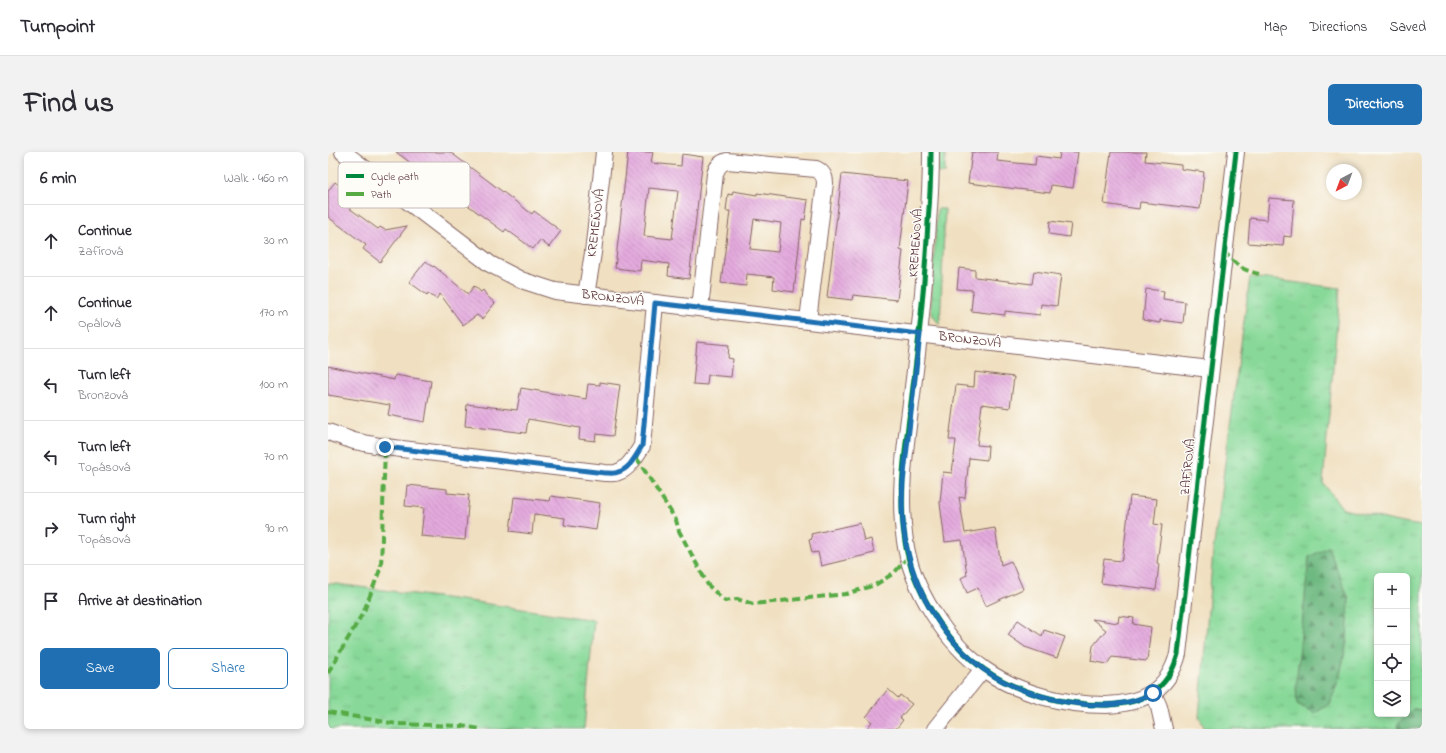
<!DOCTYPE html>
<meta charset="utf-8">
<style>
body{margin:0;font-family:"Indie Flower",sans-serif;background:#f2f2f3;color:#2b2b33}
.controls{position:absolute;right:12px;bottom:12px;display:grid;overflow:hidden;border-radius:6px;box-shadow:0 2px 6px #0003}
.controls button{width:36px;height:36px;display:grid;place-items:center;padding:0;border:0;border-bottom:1px solid #e1e1e2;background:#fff;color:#2b2b33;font:20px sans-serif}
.compass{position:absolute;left:998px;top:12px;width:36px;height:36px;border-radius:50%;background:#fff;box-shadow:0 2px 6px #0003;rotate:221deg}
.stop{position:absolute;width:12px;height:12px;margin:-9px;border:3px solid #1f6fb2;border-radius:50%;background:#fff}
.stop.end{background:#1f6fb2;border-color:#fff;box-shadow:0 1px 4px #0008}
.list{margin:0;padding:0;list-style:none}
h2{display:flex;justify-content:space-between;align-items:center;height:52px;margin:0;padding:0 16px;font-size:17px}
h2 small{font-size:13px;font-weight:400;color:#7c7c81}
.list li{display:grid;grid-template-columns:26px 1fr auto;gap:12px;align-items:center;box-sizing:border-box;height:72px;padding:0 16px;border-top:1px solid #e1e1e2}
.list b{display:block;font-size:15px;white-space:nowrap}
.list p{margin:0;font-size:13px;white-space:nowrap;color:#7c7c81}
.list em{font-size:13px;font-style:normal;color:#7c7c81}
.actions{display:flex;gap:8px;padding:12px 16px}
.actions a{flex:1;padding:9px 0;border:1px solid #1f6fb2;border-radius:6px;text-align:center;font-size:14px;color:#1f6fb2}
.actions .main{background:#1f6fb2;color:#fff}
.icon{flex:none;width:22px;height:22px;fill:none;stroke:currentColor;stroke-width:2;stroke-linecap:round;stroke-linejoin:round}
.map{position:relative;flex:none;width:1094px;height:577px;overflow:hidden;border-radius:6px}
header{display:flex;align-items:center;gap:24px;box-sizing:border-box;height:56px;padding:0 20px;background:#fff;border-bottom:1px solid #e1e1e2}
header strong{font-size:19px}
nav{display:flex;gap:22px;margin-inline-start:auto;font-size:14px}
.intro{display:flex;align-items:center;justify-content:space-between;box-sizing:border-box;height:96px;padding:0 24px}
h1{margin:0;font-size:28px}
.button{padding:10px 18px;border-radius:6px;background:#1f6fb2;color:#fff;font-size:14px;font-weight:700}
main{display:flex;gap:24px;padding:0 24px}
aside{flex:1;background:#fff;border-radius:6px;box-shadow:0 2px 6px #0003}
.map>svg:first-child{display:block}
</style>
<header>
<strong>Turnpoint</strong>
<nav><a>Map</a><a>Directions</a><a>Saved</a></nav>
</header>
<div class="intro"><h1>Find us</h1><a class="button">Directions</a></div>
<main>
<aside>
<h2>6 min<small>Walk · 460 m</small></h2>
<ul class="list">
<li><svg class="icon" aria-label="ahead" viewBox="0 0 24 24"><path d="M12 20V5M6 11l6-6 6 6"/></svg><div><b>Continue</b><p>Zafírová</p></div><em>30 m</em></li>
<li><svg class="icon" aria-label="ahead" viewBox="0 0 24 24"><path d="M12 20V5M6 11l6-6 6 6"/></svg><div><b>Continue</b><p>Opálová</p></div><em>170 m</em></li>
<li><svg class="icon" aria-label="left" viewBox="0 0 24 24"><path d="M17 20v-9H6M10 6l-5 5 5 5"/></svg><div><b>Turn left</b><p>Bronzová</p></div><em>100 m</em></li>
<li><svg class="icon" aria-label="left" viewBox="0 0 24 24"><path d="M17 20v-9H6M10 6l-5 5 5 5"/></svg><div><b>Turn left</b><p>Topásová</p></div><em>70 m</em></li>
<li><svg class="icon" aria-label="right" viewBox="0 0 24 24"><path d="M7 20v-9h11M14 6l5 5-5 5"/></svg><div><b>Turn right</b><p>Topásová</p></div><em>90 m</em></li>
<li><svg class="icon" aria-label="arrive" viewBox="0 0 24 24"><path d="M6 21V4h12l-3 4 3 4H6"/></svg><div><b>Arrive at destination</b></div></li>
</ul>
<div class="actions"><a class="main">Save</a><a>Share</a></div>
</aside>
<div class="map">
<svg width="1094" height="577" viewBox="0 0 1094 577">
<defs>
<pattern id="grass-tufts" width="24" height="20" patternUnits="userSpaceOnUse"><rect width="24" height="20" fill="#88d999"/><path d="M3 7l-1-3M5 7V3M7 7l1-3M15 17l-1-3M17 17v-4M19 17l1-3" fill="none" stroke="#77ba84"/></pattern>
<pattern id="forest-firs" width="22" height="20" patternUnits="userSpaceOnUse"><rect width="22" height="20" fill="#6eb981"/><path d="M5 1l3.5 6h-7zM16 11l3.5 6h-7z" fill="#5c966a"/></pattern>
<pattern id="building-back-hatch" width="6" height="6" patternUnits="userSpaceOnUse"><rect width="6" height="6" fill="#e4abde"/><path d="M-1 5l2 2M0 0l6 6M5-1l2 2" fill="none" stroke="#bb8bb4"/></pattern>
</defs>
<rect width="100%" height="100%" fill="#fdfcf7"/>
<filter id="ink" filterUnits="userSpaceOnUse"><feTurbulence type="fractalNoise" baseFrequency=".025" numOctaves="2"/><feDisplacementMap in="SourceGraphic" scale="8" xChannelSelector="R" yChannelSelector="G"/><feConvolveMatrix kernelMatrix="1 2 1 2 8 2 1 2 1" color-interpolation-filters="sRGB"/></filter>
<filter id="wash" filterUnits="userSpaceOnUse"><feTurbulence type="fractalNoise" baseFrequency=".012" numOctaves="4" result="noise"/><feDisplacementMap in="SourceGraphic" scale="16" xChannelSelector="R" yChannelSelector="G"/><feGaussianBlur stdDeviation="0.9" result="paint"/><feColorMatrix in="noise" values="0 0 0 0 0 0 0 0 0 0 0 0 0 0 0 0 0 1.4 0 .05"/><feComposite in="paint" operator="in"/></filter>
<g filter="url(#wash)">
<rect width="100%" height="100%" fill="#f0e0c1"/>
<g fill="url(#grass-tufts)" stroke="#697c62" fill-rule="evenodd">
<rect x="610" y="0" width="7" height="21"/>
<polygon points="609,57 617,57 612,173 605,164 603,156"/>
<path d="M 922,125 L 1012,136 L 995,331 L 1015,357 L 1074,371 L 1094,374 L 1094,558 L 1085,557 L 1069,573 L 1070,577 L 877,577 L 871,565 L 885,400 ZM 1049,424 L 1079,424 L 1079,562 L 1049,562 Z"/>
<polygon points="0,431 148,450 266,468 256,577 0,577"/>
</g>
<g fill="url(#forest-firs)" stroke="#5c6c56">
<polygon points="1000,395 1021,447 1019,490 1012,523 1002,552 987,561 969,552 968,533 981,405"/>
<polygon points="1085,557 1094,558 1094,577 1070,577 1069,573"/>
</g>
<g id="blocks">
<g fill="url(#building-back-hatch)" fill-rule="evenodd">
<polygon points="68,0 122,0 204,62 206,59 233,79 221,95 212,88 205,97 178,77 176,80"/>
<path d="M 300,0 L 325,0 L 323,11 L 353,14 L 354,2 L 375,5 L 361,127 L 340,124 L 341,112 L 313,108 L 312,119 L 287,116 ZM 321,36 L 350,39 L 344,87 L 316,84 Z"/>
<polygon points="644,0 670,0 669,9 707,13 708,4 731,7 732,0 750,0 745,36 723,33 722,41 640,31"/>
<polygon points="783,0 818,0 817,9 853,13 853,17 876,20 872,57 812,50 811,57 776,52"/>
<polygon points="514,22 580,29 572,98 575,99 569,148 525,143 524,148 499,145"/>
<polygon points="7,30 28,46 21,56 50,77 52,75 57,78 79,74 52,110 35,97 38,93 0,65 0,39"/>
<path d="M 405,39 L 429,43 L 429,41 L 480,48 L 477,68 L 474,67 L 466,140 L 445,137 L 446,125 L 419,122 L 418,134 L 393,131 L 402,59 L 398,59 L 400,42 L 404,43 ZM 426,67 L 453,71 L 450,100 L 422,97 Z"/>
<polygon points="941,46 966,48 963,85 956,84 955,94 920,91 922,66 939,68"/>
<polygon points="722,69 743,72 741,85 721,82"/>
<polygon points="98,109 105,115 106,114 140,142 146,134 153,140 155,138 159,144 167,151 154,167 149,163 135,173 112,142 108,147 100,141 99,143 81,130"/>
<polygon points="631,116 647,118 647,125 704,132 706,119 733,123 729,154 713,152 712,163 677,159 677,163 643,159 645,138 629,137"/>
<polygon points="818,137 836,139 835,147 857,150 855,171 832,168 832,171 815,168"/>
<polygon points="369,190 401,193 400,206 405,207 403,225 380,223 379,233 365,232"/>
<polygon points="0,214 66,228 67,223 103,229 97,270 60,263 62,253 0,243"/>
<polygon points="647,220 686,225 682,256 654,252 649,293 660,294 659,308 641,306 637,346 631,345 637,381 667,376 673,413 683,409 695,437 658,454 650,436 639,441 633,426 639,423 634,388 617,390 612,351 615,320 624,321 628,288 621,288 628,233 646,235"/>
<polygon points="272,230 292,233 285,284 268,282 267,289 251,287 252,276 200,267 198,281 137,274 139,252 189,258 193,236 258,247 260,232 272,233"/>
<polygon points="79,333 119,337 119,341 141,343 137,388 93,384 96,356 77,354"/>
<polygon points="223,344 272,351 268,378 236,373 237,366 206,362 204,382 182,379 186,345 222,349"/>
<polygon points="802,344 829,347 826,372 834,373 829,411 831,412 828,438 773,431 776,407 793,409 795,405"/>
<polygon points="532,371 536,389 543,387 546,401 493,414 490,400 484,401 481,388 484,387 483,382"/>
<polygon points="791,464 806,466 805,472 823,475 819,509 784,505 779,512 763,509 765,494 778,478 764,467 790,471"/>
<polygon points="690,468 714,484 716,478 737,485 729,506 697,495 680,483"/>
<polygon points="560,537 570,546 572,543 584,552 572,566 575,568 568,577 538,577 544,570 538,565"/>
</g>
</g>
</g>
<g filter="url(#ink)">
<use href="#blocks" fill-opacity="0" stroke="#846360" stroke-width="1"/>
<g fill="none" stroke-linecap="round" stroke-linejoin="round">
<g stroke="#846360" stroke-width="18">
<g id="street">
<polyline points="15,0 162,112 193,128 227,139 882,217"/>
<path d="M 603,0 C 603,23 602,46 600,70 C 597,125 592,180 585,235 C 579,286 569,338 577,389 C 583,435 619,492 657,518 C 692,542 736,553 778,553 C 814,552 840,539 850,502 L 908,0"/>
<polyline points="258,143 265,101 276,0"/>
<path d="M 372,156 L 387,22 C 389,15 392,11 399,9 L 488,17 C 494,20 497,24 497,31 L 480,168"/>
<path d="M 0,280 L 26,289 L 57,295 L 277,321 C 281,321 287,322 290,320 C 301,317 308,303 314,294 L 327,151"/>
<polyline points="825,541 831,555 836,577"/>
<polyline points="607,577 655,517"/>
</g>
</g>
<use href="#street" stroke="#fff" stroke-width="16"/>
<g stroke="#57aa44" stroke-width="4" stroke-dasharray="8 4" stroke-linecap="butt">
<path d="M 896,99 C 909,114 912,117 931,122"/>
<polyline points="308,305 348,368 351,379 380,433 397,449 409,447 425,452 518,442 547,433 566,421 580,405"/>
<polyline points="0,521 36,459 53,415 57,295"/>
<polyline points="0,560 69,572 135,574 152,577"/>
</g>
<g stroke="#fdfcf7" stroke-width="8">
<path id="cycleway" d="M 603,0 C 603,23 602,46 600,70 C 597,125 592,180 585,235 C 579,286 569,338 577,389 C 583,435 619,492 657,518 C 692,542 736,553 778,553 C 814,552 840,539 850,502 L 908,0"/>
</g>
<use href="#cycleway" stroke="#00873e" stroke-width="5"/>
</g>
</g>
<g fill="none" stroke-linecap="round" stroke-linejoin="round" filter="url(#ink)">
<path stroke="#1f6fb2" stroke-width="5" d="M 57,295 L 277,321 C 281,321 287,322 290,320 C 302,317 308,303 314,294 L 327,151 L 592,182 L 575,330 C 569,403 596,471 655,517 C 679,534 711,545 739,550 C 768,555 799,555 825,541"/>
</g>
<g text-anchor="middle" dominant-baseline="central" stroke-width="3" stroke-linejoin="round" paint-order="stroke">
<g font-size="13" fill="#4a1f2b" stroke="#fdfcf7">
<text transform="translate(268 71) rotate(-83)">KREMEŇOVÁ</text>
<text transform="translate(588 91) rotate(-86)">KREMEŇOVÁ</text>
<text transform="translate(285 146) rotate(7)">BRONZOVÁ</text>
<text transform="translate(642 188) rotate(7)">BRONZOVÁ</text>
<text transform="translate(860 315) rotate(-84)">ZAFÍROVÁ</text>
</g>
</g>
<rect x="10" y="10" width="132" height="46" rx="6" fill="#fdfcf7" stroke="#c7baba" stroke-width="1"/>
<rect x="18" y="22" width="18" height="4" fill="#00873e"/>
<rect x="18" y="40" width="18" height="4" fill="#57aa44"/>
<g font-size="11" fill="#4a1f2b">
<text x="43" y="28">Cycle path</text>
<text x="43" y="46">Path</text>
</g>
</svg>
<div class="controls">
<button>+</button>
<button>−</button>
<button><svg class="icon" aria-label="locate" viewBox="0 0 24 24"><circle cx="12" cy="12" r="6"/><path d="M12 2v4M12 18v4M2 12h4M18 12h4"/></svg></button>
<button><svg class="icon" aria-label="layers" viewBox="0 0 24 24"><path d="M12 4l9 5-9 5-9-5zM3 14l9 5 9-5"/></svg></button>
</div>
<svg class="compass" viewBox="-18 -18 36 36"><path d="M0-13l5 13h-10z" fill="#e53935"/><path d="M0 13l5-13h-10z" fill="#7c7c81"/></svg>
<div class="stop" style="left:825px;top:541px"></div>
<div class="stop end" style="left:57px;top:295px"></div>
</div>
</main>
